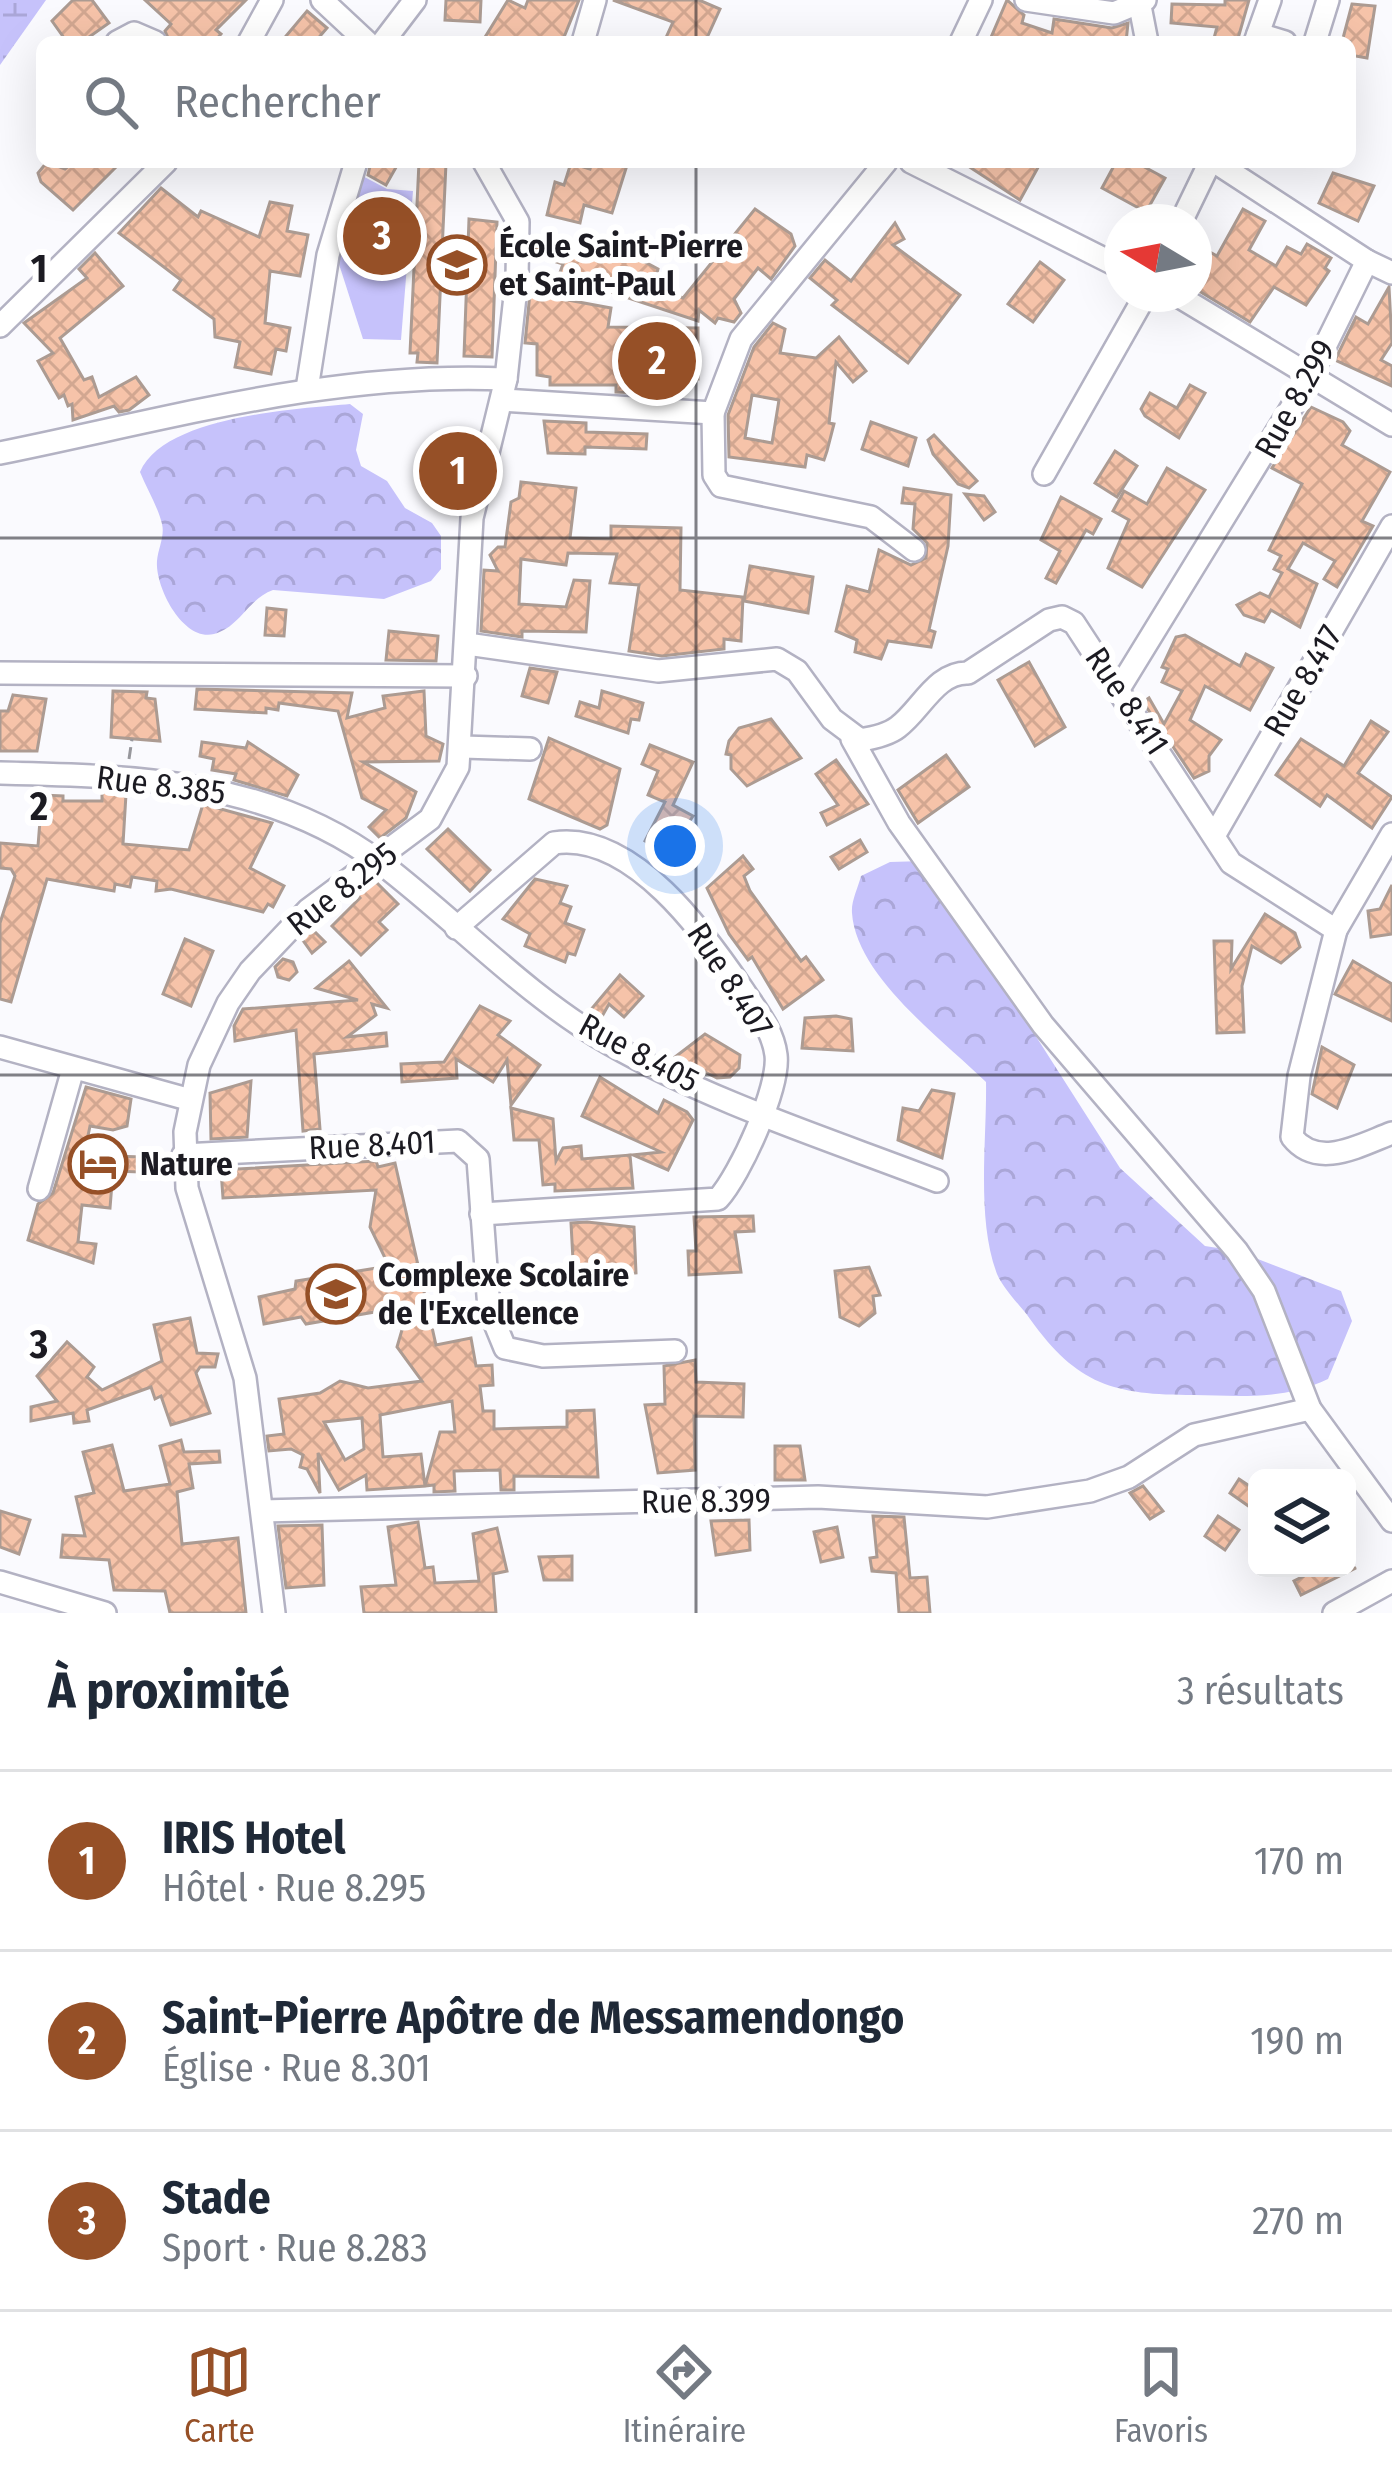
<!DOCTYPE html>
<html lang="fr">
<meta charset="utf-8">
<style>
body{margin:0;font-family:"Fira Sans Condensed",sans-serif;background:#f6f6f7;color:#1f2937}
.controls{position:absolute;right:36px;bottom:36px;display:grid;overflow:hidden;border-radius:18px;box-shadow:0 12px 48px #0002}
.controls button{width:108px;height:108px;display:grid;place-items:center;padding:0;border:0;border-bottom:3px solid #e0e1e3;background:#fff;color:#1f2937;font:60px sans-serif}
.compass{position:absolute;left:1104px;top:204px;width:108px;height:108px;border-radius:50%;background:#fff;box-shadow:0 12px 48px #0002;rotate:280deg}
.you{position:absolute;left:675px;top:846px;width:42px;height:42px;margin:-30px;border:9px solid #fff;border-radius:50%;background:#1a73e8;box-shadow:0 0 0 18px #1a73e833}
.badge{display:grid;place-items:center;width:78px;height:78px;border-radius:50%;background:#965027;color:#fff;font-size:39px;font-weight:700}
.pin{position:absolute;translate:-50% -50%;border:6px solid #fff;box-shadow:0 3px 12px #0006}
.list{margin:0;padding:0;list-style:none}
h2{display:flex;justify-content:space-between;align-items:center;height:156px;margin:0;padding:0 48px;font-size:51px}
h2 small{font-size:39px;font-weight:400;color:#747a83}
.list li{display:grid;grid-template-columns:78px 1fr auto;gap:36px;align-items:center;box-sizing:border-box;height:180px;padding:0 48px;border-top:3px solid #e0e1e3}
.list b{display:block;font-size:45px;white-space:nowrap}
.list p{margin:0;font-size:39px;white-space:nowrap;color:#747a83}
.list em{font-size:39px;font-style:normal;color:#747a83}
.icon{flex:none;width:66px;height:66px;fill:none;stroke:currentColor;stroke-width:2;stroke-linecap:round;stroke-linejoin:round}
.map{position:relative;flex:none;width:1392px;height:1613px;overflow:hidden}
.search{position:absolute;background:#fff;box-shadow:0 12px 48px #0002;left:36px;right:36px;top:36px;height:132px;display:flex;align-items:center;gap:30px;box-sizing:border-box;padding:0 42px;border-radius:18px;color:#747a83;font-size:45px}
.sheet{height:696px;background:#fff}
nav{display:flex;justify-content:space-around;align-items:center;box-sizing:border-box;height:168px;border-top:3px solid #e0e1e3;background:#fff;font-size:33px;color:#747a83}
nav a{display:grid;justify-items:center;gap:6px}
nav .on{color:#965027}
.map>svg:first-child{display:block}
</style>
<div class="map">
<svg width="1392" height="1613" viewBox="0 0 1392 1613">
<defs>
<pattern id="forest-crowns" width="20" height="18" patternUnits="userSpaceOnUse" patternTransform="scale(3)"><rect width="20" height="18" fill="#c6c2fb"/><path d="M2 6a3 3 0 1 1 6 0M12 15a3 3 0 1 1 6 0" fill="none" stroke="#aaa6d7"/></pattern>
<pattern id="wetland-marsh" width="20" height="14" patternUnits="userSpaceOnUse" patternTransform="scale(3)"><rect width="20" height="14" fill="#c6c2fb"/><path d="M1 5h8M5 5V1M11 12h8M15 12V8" fill="none" stroke="#aaa6d7"/></pattern>
<pattern id="building-cross-hatch" width="8" height="8" patternUnits="userSpaceOnUse" patternTransform="scale(3)"><rect width="8" height="8" fill="#f6c3a9"/><path d="M0 0l8 8M0 8l8-8" fill="none" stroke="#d2a791"/></pattern>
</defs>
<rect width="100%" height="100%" fill="#fafafe"/>
<g fill="url(#forest-crowns)">
<path d="M 350,404 L 363,414 L 356,450 L 361,466 L 387,481 L 405,508 L 432,523 L 441,536 L 441,569 L 431,581 L 384,599 L 273,590 C 248,599 240,627 214,634 C 183,642 155,587 157,561 C 158,549 165,536 162,524 C 158,507 147,489 140,472 C 164,416 296,409 350,404 Z"/>
<path d="M 924,861 L 1120,1168 L 1205,1246 L 1237,1251 L 1341,1291 L 1352,1321 L 1328,1379 C 1285,1400 1241,1396 1194,1395 C 1114,1395 1077,1385 1030,1319 C 1020,1305 1004,1290 997,1274 C 976,1218 987,1141 986,1082 C 943,1040 856,976 852,913 C 851,901 858,888 861,876 L 890,862 Z"/>
</g>
<polygon fill="url(#wetland-marsh)" points="0,0 46,0 0,65"/>
<polygon fill="#c6c2fb" points="357,173 387,189 413,191 401,340 363,339 338,261"/>
<g fill="url(#building-cross-hatch)" stroke="#ac9b92" stroke-width="3" fill-rule="evenodd">
<polygon points="73,0 92,0 109,23 82,42 67,42 52,21"/>
<polygon points="145,0 246,0 216,30 221,34 214,42 170,42 165,31 171,24"/>
<polygon points="446,0 481,0 480,22 445,20"/>
<polygon points="508,0 525,8 528,0 579,0 562,42 482,42"/>
<polygon points="613,0 699,0 720,9 705,42 664,42 673,22"/>
<polygon points="1007,0 1024,15 1022,23 1052,33 1054,19 1112,28 1128,23 1126,42 989,42"/>
<polygon points="1225,0 1249,0 1237,42 1213,42 1217,27 1171,23 1172,4 1225,5"/>
<polygon points="1352,4 1375,6 1367,58 1350,55 1350,42 1342,42"/>
<polygon points="307,11 327,28 315,42 281,42"/>
<polygon points="47,162 65,169 73,162 121,162 73,210 41,182 38,173"/>
<polygon points="371,162 399,162 386,185 368,175"/>
<polygon points="419,162 446,163 437,363 417,362 418,353 410,353"/>
<polygon points="592,162 628,162 612,213 584,205 580,223 547,215 555,182 564,185 571,163 590,169"/>
<polygon points="962,162 1041,162 1020,200"/>
<polygon points="1116,162 1135,162 1165,178 1146,212 1102,188"/>
<polygon points="1333,173 1374,186 1358,221 1319,203"/>
<polygon points="161,188 198,217 201,211 259,237 270,202 292,206 287,231 308,235 300,276 270,271 265,323 290,328 286,351 276,349 271,374 235,367 240,342 215,337 214,319 174,290 181,280 119,233"/>
<polygon points="755,209 791,234 795,246 771,279 758,268 734,299 741,313 734,322 718,318 715,323 699,310 698,321 559,275 563,264 534,255 538,240 584,252 588,241 615,246 658,269 653,287 683,298"/>
<polygon points="1243,209 1265,221 1249,250 1276,266 1287,247 1301,254 1307,244 1331,258 1325,268 1329,271 1306,305 1274,287 1250,322 1194,288 1194,243 1217,256"/>
<polygon points="469,219 497,222 492,357 464,356"/>
<polygon points="895,223 904,239 893,245 960,295 908,363 832,305 837,300 810,278 825,260 851,281"/>
<polygon points="95,253 123,286 60,338 84,380 92,377 99,397 136,377 149,395 129,410 119,412 114,406 73,420 72,404 68,406 64,395 59,398 38,361 53,353 24,323 87,278 79,269"/>
<polygon points="1040,262 1064,280 1033,322 1008,304"/>
<polygon points="1389,287 1392,343 1381,360 1392,366 1392,386 1335,360 1356,317 1368,324"/>
<polygon points="530,293 611,308 608,327 698,328 698,379 684,379 684,394 616,392 616,385 550,385 550,377 537,375 537,344 525,343"/>
<path d="M 773,323 L 785,329 L 780,353 L 816,358 L 839,337 L 866,371 L 853,382 L 836,362 L 829,423 L 834,424 L 827,451 L 824,460 L 807,455 L 805,467 L 729,457 L 728,415 L 754,347 ZM 752,395 L 779,400 L 772,443 L 745,438 Z"/>
<polygon points="1190,385 1205,393 1179,438 1145,416 1141,409 1150,393 1177,408"/>
<polygon points="1311,407 1343,422 1350,431 1342,445 1390,472 1362,521 1373,526 1337,587 1324,579 1335,561 1303,543 1288,569 1317,584 1300,627 1271,610 1264,622 1244,615 1237,605 1260,593 1269,597 1282,573 1274,569 1281,556 1269,550 1302,484 1272,468"/>
<polygon points="544,421 586,423 586,432 647,434 646,449 585,447 585,454 548,453"/>
<polygon points="871,422 916,438 908,466 862,449"/>
<polygon points="934,435 977,481 969,488 958,484 933,454 928,440"/>
<polygon points="1115,451 1137,466 1117,497 1095,483"/>
<polygon points="1167,468 1205,490 1142,587 1108,568 1129,520 1113,511 1124,491 1147,504"/>
<polygon points="521,482 576,488 570,538 611,539 611,526 681,528 680,590 743,597 741,641 724,639 724,649 662,656 629,651 639,585 610,583 617,554 568,553 566,565 521,559 519,604 566,607 574,580 590,581 586,632 522,631 522,637 481,631 484,570 498,571 490,555 498,547 505,547 511,502 519,498"/>
<polygon points="904,488 951,495 948,546 929,630 935,632 931,647 888,641 881,659 855,652 857,640 836,631 847,586 869,592 879,550 911,565 926,558 927,543 913,529 915,504 902,503"/>
<polygon points="965,494 984,496 995,512 984,520"/>
<polygon points="1061,497 1101,519 1093,534 1086,530 1056,583 1046,578 1060,551 1041,540"/>
<polygon points="750,566 813,577 808,613 744,601"/>
<polygon points="267,608 286,610 284,636 265,635"/>
<polygon points="389,631 438,636 436,661 386,660"/>
<polygon points="1185,635 1240,666 1246,654 1273,668 1250,710 1205,686 1190,720 1221,740 1209,756 1209,771 1194,778 1143,702 1149,698 1164,724 1182,691 1162,682 1168,669 1162,667 1176,637"/>
<polygon points="1029,662 1065,727 1035,746 998,680"/>
<polygon points="530,668 557,672 548,703 522,696"/>
<polygon points="197,689 352,693 347,718 385,708 383,696 424,691 426,736 443,744 439,761 363,762 416,792 406,818 380,838 369,827 386,810 362,798 338,711 279,703 278,710 266,708 266,713 195,709"/>
<polygon points="113,691 147,692 146,698 155,699 160,741 111,737"/>
<polygon points="602,691 643,703 639,720 631,719 628,733 576,716 580,702 599,708"/>
<polygon points="13,695 46,699 37,751 0,751 0,711 8,711"/>
<polygon points="771,719 801,758 747,786 731,769 731,755 726,754 729,741 739,728"/>
<polygon points="1371,721 1388,732 1358,773 1392,797 1372,828 1327,795 1320,806 1276,775 1301,739 1344,766"/>
<polygon points="549,738 620,769 607,825 600,829 529,799"/>
<polygon points="202,742 246,748 248,742 298,775 287,796 234,780 236,774 212,770 214,759 200,756"/>
<polygon points="650,745 693,762 673,805 693,816 668,855 645,841 665,802 648,795 658,771 642,764"/>
<polygon points="946,755 969,787 918,823 898,790"/>
<polygon points="836,760 868,804 827,825 821,813 838,805 816,774"/>
<polygon points="102,792 126,794 123,844 189,850 203,804 272,823 250,868 284,886 273,907 268,904 263,912 171,889 156,891 157,881 132,877 130,887 115,884 114,891 47,879 11,1002 0,999 0,923 15,876 11,869 0,868 0,843 38,846 42,795 63,796 63,801 102,801"/>
<polygon points="448,829 490,870 470,891 427,849"/>
<polygon points="860,840 867,852 839,869 831,857"/>
<polygon points="743,856 753,869 744,876 750,891 801,961 806,957 823,980 783,1009 752,957 748,960 729,934 707,888"/>
<polygon points="535,879 567,886 560,903 571,907 565,923 584,930 575,955 568,953 565,962 525,946 530,934 503,919"/>
<polygon points="374,880 398,904 379,922 387,930 361,955 332,926 360,898 356,893"/>
<polygon points="1392,885 1392,934 1371,937 1368,911 1380,909"/>
<polygon points="1265,914 1295,933 1300,947 1281,963 1252,946 1242,986 1244,1032 1217,1033 1214,941 1232,941 1231,969"/>
<polygon points="311,928 325,942 312,953 302,939"/>
<polygon points="185,939 213,951 191,1006 163,994"/>
<polygon points="283,959 293,962 297,972 289,980 278,977 275,967"/>
<polygon points="349,961 387,1008 372,1004 376,1015 347,1037 386,1033 387,1046 314,1054 320,1129 303,1131 296,1030 235,1041 234,1026 243,1009 358,1000 316,988"/>
<polygon points="1353,961 1392,984 1392,1021 1335,994"/>
<polygon points="620,975 643,996 624,1017 609,1004 600,1020 588,1013"/>
<polygon points="480,1006 510,1021 498,1035 540,1065 511,1105 507,1060 493,1082 456,1059 457,1078 402,1082 401,1064 444,1062"/>
<polygon points="836,1016 851,1019 853,1051 802,1048 805,1018"/>
<polygon points="705,1034 740,1055 739,1068 730,1077 717,1078 675,1057"/>
<polygon points="1322,1047 1354,1065 1337,1108 1312,1094"/>
<polygon points="600,1077 658,1113 664,1100 687,1112 693,1120 668,1170 633,1155 661,1152 582,1116"/>
<polygon points="251,1081 247,1137 211,1139 210,1093"/>
<polygon points="86,1087 131,1099 127,1126 113,1130 90,1126 84,1155 141,1157 140,1172 113,1171 110,1208 82,1205 78,1242 96,1244 93,1263 28,1240 38,1204 53,1193"/>
<polygon points="932,1090 954,1094 942,1158 898,1140 903,1108 919,1111"/>
<polygon points="511,1108 553,1119 556,1161 563,1148 581,1146 582,1159 630,1155 633,1188 555,1191 555,1184 543,1185 539,1140 514,1140"/>
<path d="M 376,1161 L 378,1167 L 395,1163 L 436,1345 L 471,1338 L 476,1366 L 492,1365 L 493,1385 L 480,1386 L 483,1411 L 494,1411 L 494,1429 L 567,1427 L 567,1411 L 594,1410 L 598,1477 L 514,1476 L 514,1490 L 501,1490 L 500,1470 L 454,1471 L 455,1491 L 434,1492 L 434,1485 L 425,1486 L 440,1432 L 455,1432 L 452,1401 L 380,1415 L 383,1457 L 421,1454 L 425,1486 L 367,1490 L 366,1475 L 339,1490 L 318,1453 L 320,1493 L 307,1469 L 300,1467 L 303,1455 L 291,1449 L 269,1451 L 267,1436 L 284,1434 L 279,1399 L 320,1393 L 340,1381 L 368,1388 L 422,1381 L 397,1347 L 409,1306 L 306,1324 L 301,1317 L 264,1324 L 259,1297 L 295,1289 L 296,1281 L 389,1266 L 370,1227 L 376,1190 L 223,1198 L 221,1170 ZM 362,1418 L 364,1449 L 345,1460 L 324,1422 Z"/>
<polygon points="753,1216 754,1231 735,1232 741,1272 689,1275 688,1251 696,1251 694,1217"/>
<polygon points="587,1222 634,1227 636,1273 574,1279 571,1223"/>
<polygon points="869,1267 880,1295 873,1296 875,1313 859,1326 840,1317 835,1271"/>
<polygon points="190,1318 197,1353 218,1354 215,1367 200,1367 196,1373 210,1413 171,1425 161,1396 155,1399 151,1387 87,1410 89,1421 74,1423 73,1413 31,1421 31,1407 57,1401 37,1376 67,1342 94,1367 87,1377 102,1390 162,1361 154,1325"/>
<polygon points="695,1360 696,1382 744,1384 743,1417 694,1416 695,1470 658,1473 645,1405 665,1404 664,1366"/>
<polygon points="181,1440 184,1452 219,1451 220,1462 189,1464 193,1488 177,1492 182,1544 238,1538 246,1613 170,1613 165,1591 114,1590 109,1560 61,1557 63,1535 85,1536 76,1497 94,1493 83,1452 112,1445 124,1491 170,1484 160,1446"/>
<polygon points="775,1446 800,1446 805,1480 775,1480"/>
<polygon points="1239,1479 1257,1491 1257,1512 1230,1493"/>
<polygon points="1143,1486 1163,1511 1150,1519 1130,1493"/>
<polygon points="0,1511 30,1520 19,1554 0,1547"/>
<polygon points="873,1516 904,1517 910,1578 927,1577 930,1613 899,1613 896,1573 872,1571 870,1558 877,1557"/>
<polygon points="1218,1516 1239,1530 1225,1550 1205,1536"/>
<polygon points="749,1520 750,1550 716,1555 711,1521"/>
<polygon points="418,1522 425,1568 433,1567 435,1583 479,1581 473,1534 497,1528 507,1571 493,1574 496,1613 364,1613 361,1587 396,1585 388,1527"/>
<polygon points="322,1525 324,1585 286,1588 278,1526"/>
<polygon points="837,1527 843,1557 821,1562 814,1532"/>
<polygon points="572,1556 572,1580 544,1580 539,1557"/>
<polygon points="1320,1568 1356,1568 1301,1595 1294,1581"/>
</g>
<g fill="none" stroke-linecap="round" stroke-linejoin="round">
<g stroke="#b3b2c3" stroke-width="26">
<g id="minor">
<polyline points="322,0 367,42"/>
<polyline points="1026,0 1114,13 1145,0"/>
<polyline points="1140,6 1147,42"/>
<polyline points="1258,34 1285,42"/>
<polyline points="117,42 134,33 155,42"/>
<polyline points="249,42 272,0"/>
<polyline points="383,42 415,0"/>
<polyline points="583,42 595,0"/>
<polyline points="961,42 981,0"/>
<polyline points="1255,42 1270,0"/>
<polyline points="1315,42 1328,0"/>
<polyline points="911,162 1122,268"/>
<polyline points="1181,222 1210,162"/>
<polyline points="1367,261 1392,273"/>
<polyline points="1175,294 1392,425"/>
<polyline points="0,326 166,162"/>
<polyline points="307,389 328,255 356,162"/>
<polyline points="502,400 713,413 741,339 886,162"/>
<polyline points="713,413 714,475 721,486 871,517 914,550"/>
<path d="M 0,453 C 168,419 333,371 506,379"/>
<polyline points="1044,474 1146,294"/>
<path d="M 467,644 L 658,671 L 777,659 L 797,671 L 832,719 L 860,740 C 873,738 888,735 898,727 C 921,710 936,672 968,673 L 1049,620 L 1062,617 L 1074,623 L 1231,863 L 1336,930 L 1299,1076 L 1292,1137 C 1318,1170 1360,1145 1392,1133"/>
<polyline points="0,673 466,676"/>
<polyline points="1120,687 1309,379 1367,261 1215,162"/>
<polyline points="852,739 899,823 1043,1025 1237,1251 1264,1291 1310,1409 1392,1521"/>
<polyline points="463,747 530,749"/>
<path d="M 0,773 C 134,776 269,779 382,864 C 459,923 525,995 610,1044 C 711,1102 828,1139 937,1181"/>
<polyline points="1214,836 1392,526"/>
<path d="M 456,928 L 554,843 C 632,831 705,934 743,990 C 756,1010 773,1030 776,1055 C 780,1087 740,1175 718,1199 L 481,1214"/>
<polyline points="1336,930 1392,834"/>
<polyline points="0,1047 191,1100"/>
<polyline points="183,1155 458,1141 478,1159 489,1309 505,1348 543,1356 675,1351"/>
<polyline points="39,1189 73,1069"/>
<polyline points="262,1511 818,1497 987,1507 1090,1491 1129,1477 1194,1435 1310,1409"/>
<polyline points="0,1582 105,1613"/>
<polyline points="274,1613 245,1378 187,1188 185,1132 199,1065 228,1003 250,971 308,910 430,819 458,767 472,518 506,379 517,278 518,222 484,162"/>
<polyline points="1334,1613 1392,1581"/>
</g>
</g>
<polyline stroke="#97979c" stroke-width="3" stroke-dasharray="12 6" stroke-linecap="butt" points="129,759 132,739"/>
<use href="#minor" stroke="#fff" stroke-width="21"/>
</g>
<path fill="none" stroke="#1c1b22" stroke-width="3" stroke-opacity="0.55" d="M 696,0 L 696,42M 696,162 L 696,1613M 0,538 L 1392,538M 0,1075 L 1392,1075"/>
<defs>
<g id="school-ring" transform="scale(3)"><circle r="9.5" fill="#fff" stroke="#965027" stroke-width="1.5"/><path d="M0-5L7-2L0 1L-7-2ZM-4 1L0 2.5L4 1V4Q0 6-4 4Z" fill="#965027"/></g>
<g id="hotel-ring" transform="scale(3)"><circle r="9.5" fill="#fff" stroke="#965027" stroke-width="1.5"/><path d="M-6-4.5h1.5V1H6V5H4.5V3h-9V5H-6ZM-4 0a1.8 1.8 0 1 1 3.6 0ZM.5 0V-2.5h3Q6-2.5 6 0Z" fill="#965027"/></g>
</defs>
<g fill-rule="evenodd">
<use href="#school-ring" x="457" y="265"/>
<use href="#hotel-ring" x="98" y="1164"/>
<use href="#school-ring" x="336" y="1294"/>
</g>
<g text-anchor="middle" dominant-baseline="central" stroke-width="12" stroke-linejoin="round" paint-order="stroke">
<g font-size="33" font-weight="bold" fill="#1c1b22" stroke="#fff" text-anchor="start">
<text x="499" y="246">École Saint-Pierre<tspan x="499" dy="38">et Saint-Paul</tspan></text>
<text x="140" y="1164">Nature</text>
<text x="378" y="1275">Complexe Scolaire<tspan x="378" dy="38">de l'Excellence</tspan></text>
</g>
<g font-size="33" fill="#1c1b22" stroke="#fff">
<text transform="translate(1295 399) rotate(-61)">Rue 8.299</text>
<text transform="translate(1303 681) rotate(-60)">Rue 8.417</text>
<text transform="translate(1127 701) rotate(56)">Rue 8.411</text>
<text transform="translate(161 785) rotate(7)">Rue 8.385</text>
<text transform="translate(342 889) rotate(-38)">Rue 8.295</text>
<text transform="translate(730 980) rotate(57)">Rue 8.407</text>
<text transform="translate(639 1053) rotate(28)">Rue 8.405</text>
<text transform="translate(372 1145) rotate(-3)">Rue 8.401</text>
<text transform="translate(706 1501) rotate(-1)">Rue 8.399</text>
</g>
</g>
<g font-size="39" text-anchor="middle" font-weight="bold" fill="#1c1b22" stroke="#fff" stroke-width="12" stroke-linejoin="round" paint-order="stroke">
<text x="39" y="282">1</text>
<text x="39" y="820">2</text>
<text x="39" y="1358">3</text>
</g>
</svg>
<div class="controls">
<button><svg class="icon" aria-label="layers" viewBox="0 0 24 24"><path d="M12 4l9 5-9 5-9-5zM3 14l9 5 9-5"/></svg></button>
</div>
<svg class="compass" viewBox="-18 -18 36 36"><path d="M0-13l5 13h-10z" fill="#e53935"/><path d="M0 13l5-13h-10z" fill="#747a83"/></svg>
<div class="you"></div>
<div class="pin badge" style="left:458px;top:471px">1</div>
<div class="pin badge" style="left:657px;top:361px">2</div>
<div class="pin badge" style="left:382px;top:236px">3</div>
<div class="search"><svg class="icon" aria-label="search" viewBox="0 0 24 24"><circle cx="10" cy="10" r="6"/><path d="M15 15l6 6"/></svg>Rechercher</div>
</div>
<section class="sheet">
<h2>À proximité<small>3 résultats</small></h2>
<ul class="list">
<li><span class="badge">1</span><div><b>IRIS Hotel</b><p>Hôtel · Rue 8.295</p></div><em>170 m</em></li>
<li><span class="badge">2</span><div><b>Saint-Pierre Apôtre de Messamendongo</b><p>Église · Rue 8.301</p></div><em>190 m</em></li>
<li><span class="badge">3</span><div><b>Stade</b><p>Sport · Rue 8.283</p></div><em>270 m</em></li>
</ul>
</section>
<nav>
<a class="on"><svg class="icon" aria-label="map" viewBox="0 0 24 24"><path d="M3 6l6-2 6 2 6-2v14l-6 2-6-2-6 2zM9 4v14M15 6v14"/></svg>Carte</a>
<a><svg class="icon" aria-label="directions" viewBox="0 0 24 24"><path d="M12 3l9 9-9 9-9-9zM9 14v-3h6M13 9l2 2-2 2"/></svg>Itinéraire</a>
<a><svg class="icon" aria-label="saved" viewBox="0 0 24 24"><path d="M7 4h10v16l-5-4-5 4z"/></svg>Favoris</a>
</nav>
